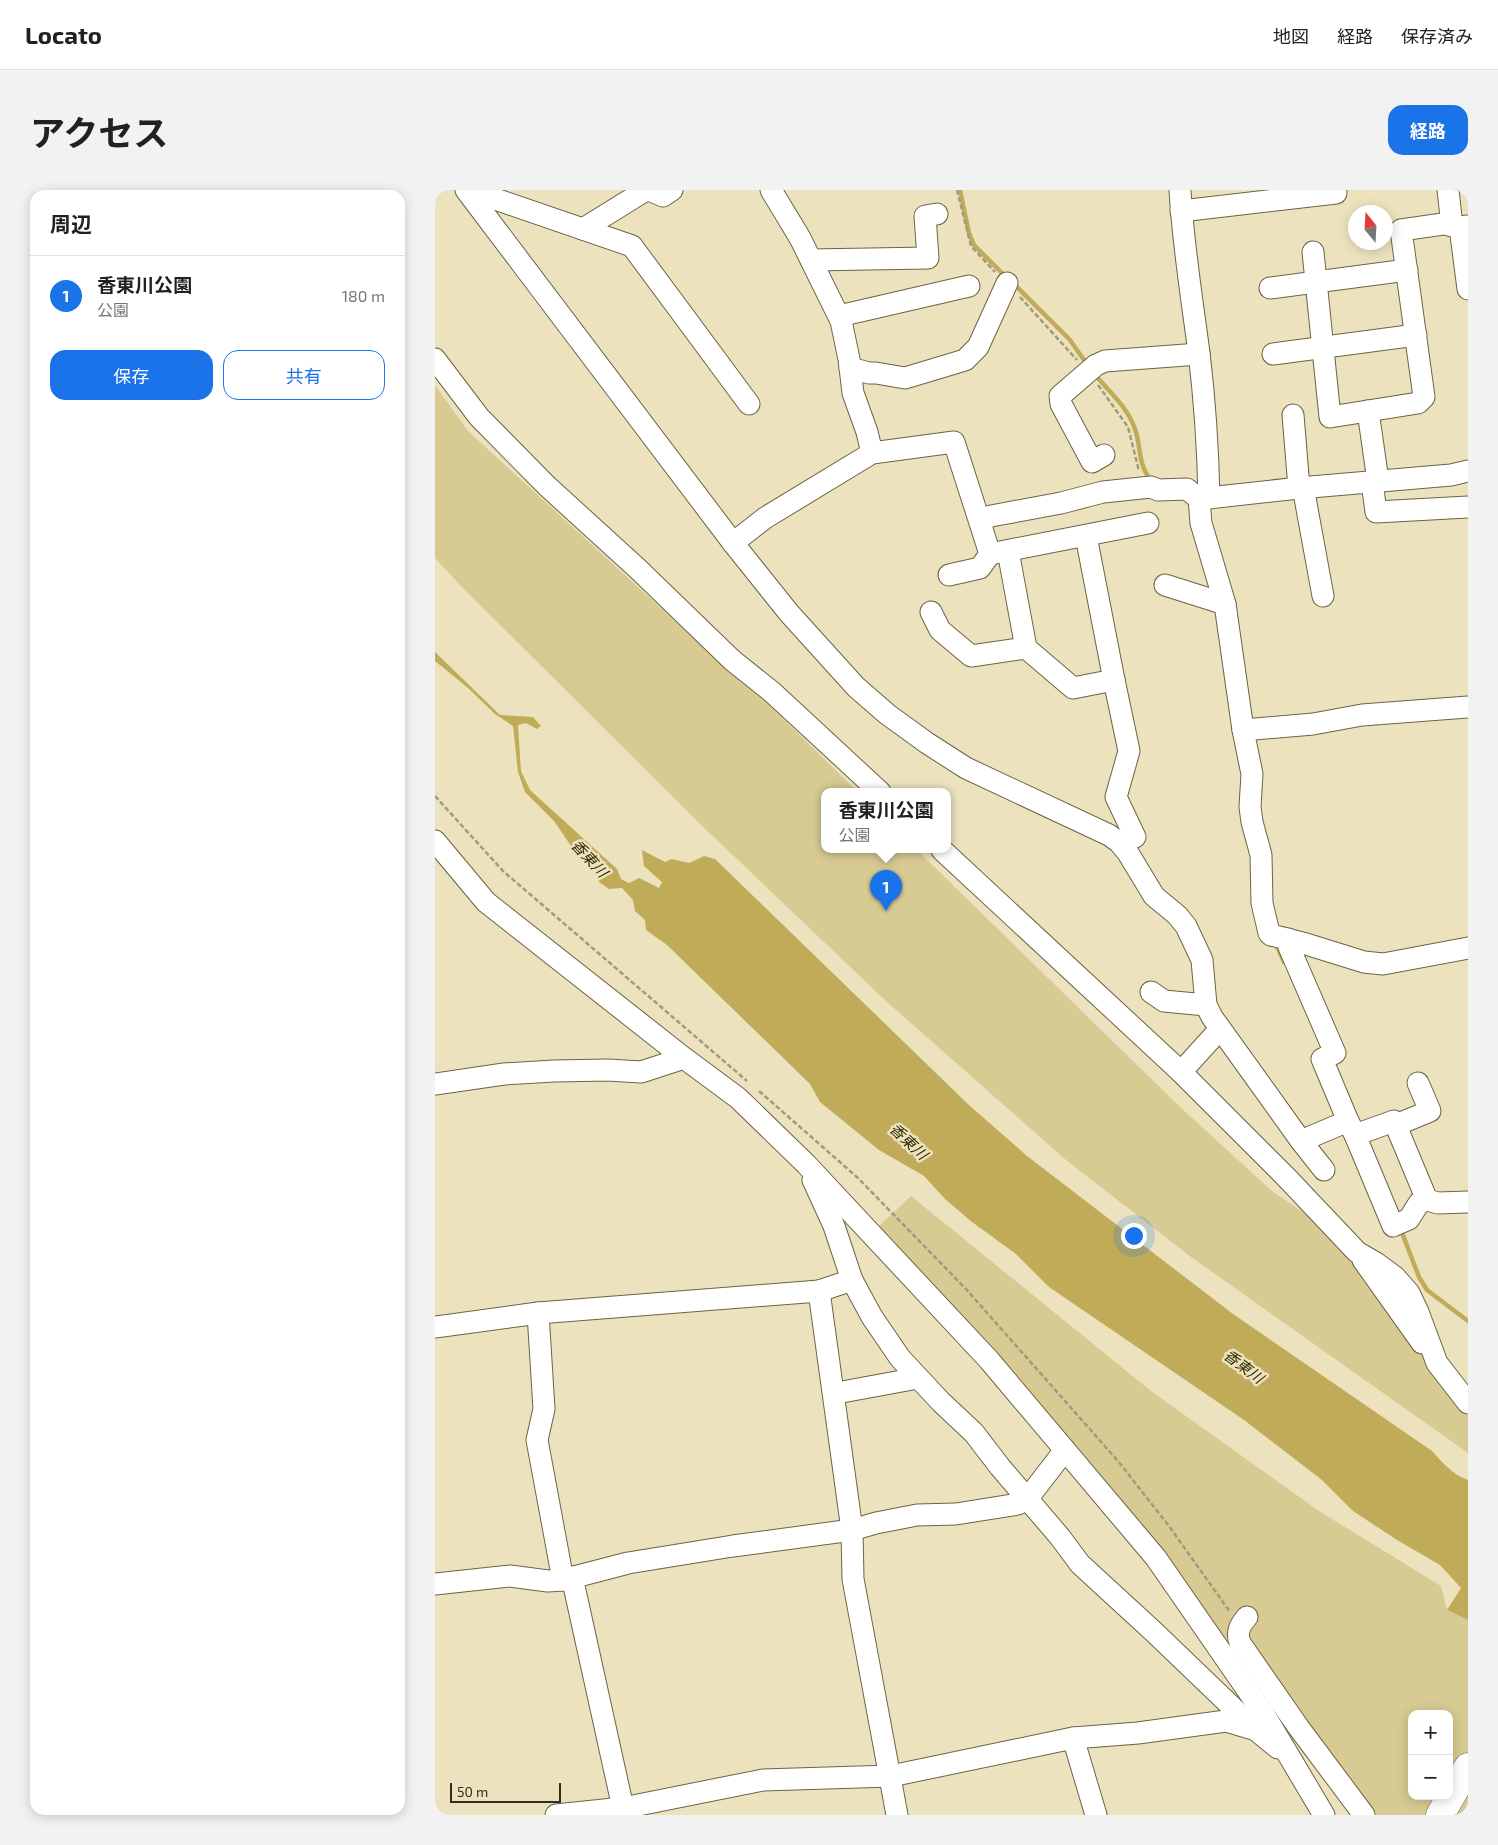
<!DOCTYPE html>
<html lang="ja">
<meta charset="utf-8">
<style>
body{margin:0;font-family:"Exo 2","Noto Sans JP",sans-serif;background:#f2f2f2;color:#202124}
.controls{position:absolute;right:15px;bottom:15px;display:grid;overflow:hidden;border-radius:10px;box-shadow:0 2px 12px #0003}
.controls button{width:45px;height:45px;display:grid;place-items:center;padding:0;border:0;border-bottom:1px solid #e0e0e0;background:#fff;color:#202124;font:25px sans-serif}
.compass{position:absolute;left:913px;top:15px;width:45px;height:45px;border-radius:50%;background:#fff;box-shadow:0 2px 12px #0003;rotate:342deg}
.scale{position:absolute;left:15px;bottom:12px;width:111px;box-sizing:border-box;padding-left:5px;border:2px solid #312e1f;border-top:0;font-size:14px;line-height:18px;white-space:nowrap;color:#312e1f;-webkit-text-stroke:4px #ece3be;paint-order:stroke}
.you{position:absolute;left:698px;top:1045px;width:18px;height:18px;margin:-12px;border:4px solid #fff;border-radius:50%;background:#1a73e8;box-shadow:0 0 0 8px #1a73e833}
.badge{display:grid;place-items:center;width:32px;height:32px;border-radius:50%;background:#1a73e8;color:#fff;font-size:16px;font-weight:700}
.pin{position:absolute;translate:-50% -41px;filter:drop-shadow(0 1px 2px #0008)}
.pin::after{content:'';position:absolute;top:26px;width:18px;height:15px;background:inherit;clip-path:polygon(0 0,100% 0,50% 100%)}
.popup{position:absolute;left:386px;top:598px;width:130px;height:65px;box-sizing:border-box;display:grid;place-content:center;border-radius:10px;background:#fff;filter:drop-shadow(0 1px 4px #0005);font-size:16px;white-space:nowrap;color:#757577}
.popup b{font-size:19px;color:#202124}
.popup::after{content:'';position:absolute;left:50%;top:100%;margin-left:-10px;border:10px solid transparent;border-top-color:#fff}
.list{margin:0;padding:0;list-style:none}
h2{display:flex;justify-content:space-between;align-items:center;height:65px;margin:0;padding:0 20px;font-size:21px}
h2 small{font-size:16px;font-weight:400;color:#757577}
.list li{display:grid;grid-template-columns:32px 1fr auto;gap:15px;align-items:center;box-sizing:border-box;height:80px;padding:0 20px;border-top:1px solid #e0e0e0}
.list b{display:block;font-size:19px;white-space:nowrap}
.list p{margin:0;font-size:16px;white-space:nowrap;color:#757577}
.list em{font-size:16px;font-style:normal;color:#757577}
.actions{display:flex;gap:10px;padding:15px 20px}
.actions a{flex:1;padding:11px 0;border:1px solid #1a73e8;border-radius:15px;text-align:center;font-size:18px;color:#1a73e8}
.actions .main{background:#1a73e8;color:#fff}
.map{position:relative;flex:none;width:1033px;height:1625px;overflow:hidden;border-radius:15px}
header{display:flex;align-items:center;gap:30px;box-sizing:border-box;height:70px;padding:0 25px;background:#fff;border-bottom:1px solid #e0e0e0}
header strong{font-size:24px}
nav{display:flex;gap:28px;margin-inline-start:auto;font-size:18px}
.intro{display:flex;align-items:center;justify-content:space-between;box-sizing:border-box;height:120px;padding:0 30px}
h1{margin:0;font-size:35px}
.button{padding:12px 22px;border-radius:15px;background:#1a73e8;color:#fff;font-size:18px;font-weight:700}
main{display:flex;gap:30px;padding:0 30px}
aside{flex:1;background:#fff;border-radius:15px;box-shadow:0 2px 12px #0003}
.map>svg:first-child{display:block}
</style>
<header>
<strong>Locato</strong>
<nav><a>地図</a><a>経路</a><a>保存済み</a></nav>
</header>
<div class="intro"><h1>アクセス</h1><a class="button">経路</a></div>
<main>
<aside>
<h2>周辺<small></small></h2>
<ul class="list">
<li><span class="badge">1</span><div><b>香東川公園</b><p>公園</p></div><em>180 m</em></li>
</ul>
<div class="actions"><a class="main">保存</a><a>共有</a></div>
</aside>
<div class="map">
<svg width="1033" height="1625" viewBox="0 0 1033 1625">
<rect width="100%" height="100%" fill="#ece3be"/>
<g fill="#d7ca93" fill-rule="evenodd">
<polygon points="0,195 33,241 290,477 330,511 423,602 390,602 390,660 482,660 744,916 837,1001 886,1034 947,1107 1033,1227 1033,1263 756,1067 631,970 451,811 262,631 24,394 0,368"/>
<path d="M 476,1006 L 716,1201 L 884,1321 L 1006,1396 L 1012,1420 L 1033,1430 L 1033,1625 L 935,1625 L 805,1444 L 787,1449 L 440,1040 ZM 977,1524 L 1014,1524 L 1014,1606 L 977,1606 Z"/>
</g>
<path fill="#c0ac58" d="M 0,462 L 65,525 L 98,527 L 106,536 L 102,539 L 91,533 L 83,535 L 86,581 L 95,600 L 182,679 L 186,689 L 194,693 L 204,688 L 224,698 L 227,692 L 209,676 L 207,660 L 230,672 L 237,669 L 254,673 L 269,666 L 280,669 L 535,916 L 592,966 L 798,1124 L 997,1261 C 1007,1272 1018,1285 1033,1290 L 1033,1430 L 1012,1420 L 1026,1398 L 1005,1375 L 962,1350 L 918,1321 L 887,1290 L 809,1230 L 614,1097 L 581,1064 L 537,1032 L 510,1009 L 489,986 L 444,960 L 385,912 L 375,894 L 232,755 L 211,740 L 210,730 L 200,721 L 198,710 L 187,698 L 174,699 L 164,692 L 160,677 L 136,656 L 119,631 L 90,602 L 83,582 L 78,536 L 60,524 L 33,498 L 0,471 Z"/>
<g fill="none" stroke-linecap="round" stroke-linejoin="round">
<g stroke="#c0ac58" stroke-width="4.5">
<polyline points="525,0 534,43 539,55 570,86"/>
<polyline points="578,93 635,150 651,173"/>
<path d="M 660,185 C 675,202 693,218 700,239 C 706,256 703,273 714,288"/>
<polyline points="841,754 849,772"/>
<polyline points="966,1040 984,1087 992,1100 1033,1131"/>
</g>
<g stroke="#6b6342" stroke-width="23">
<g id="minor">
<polyline points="31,0 298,353 354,423 421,497 452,524 492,553 531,578 674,645 684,652 693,663 719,706 742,725 751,736 767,770 771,815 777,827 866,951 889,980"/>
<polyline points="34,0 197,56 314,214"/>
<polyline points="214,0 228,6 237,0"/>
<polyline points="336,0 365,48 406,131 414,169 418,203 432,242 437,263"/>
<path d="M 745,0 C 748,55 757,109 764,163 C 770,212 773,259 774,308"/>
<polyline points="1013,0 1017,36"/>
<polyline points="746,21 901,3 900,0"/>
<polyline points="1025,37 1033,99"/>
<polyline points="148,39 211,0"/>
<polyline points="878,62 895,227 983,213 989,207 966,40 1008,34 1025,37 1033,36"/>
<polyline points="376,70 493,68 490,26 502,24"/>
<polyline points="835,98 972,80"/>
<polyline points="404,126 534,96"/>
<polyline points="838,164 981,145"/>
<polyline points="0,169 44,227 112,296 203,379 297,470 337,502 445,602"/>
<polyline points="415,178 434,183 441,183 470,188 530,170 543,157 572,93"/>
<polyline points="933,221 943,291"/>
<polyline points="858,225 864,298"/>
<polyline points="669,265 657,272 626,214 625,206 661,175 670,171 764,164"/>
<polyline points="937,292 941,322 1033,317"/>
<polyline points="868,297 888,406"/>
<polyline points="764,309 864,298 1016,285 1033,281"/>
<polyline points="545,331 556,326 626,313 668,302 716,297 723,300 752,299 764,309 766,333 790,414 808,540 817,584 815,617 817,632 826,665 827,713 834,743 836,745 871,754 929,772 948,774 1033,758"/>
<polyline points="298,353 330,328 437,263 519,252 555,364 713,333"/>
<polyline points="573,361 591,458 638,498 679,490 651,346"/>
<polyline points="514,385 545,378 555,364"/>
<polyline points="730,395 790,414"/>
<polyline points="496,422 505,440 536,466 591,458"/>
<polyline points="679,490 694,561 681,607 700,647"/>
<polyline points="808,540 878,534 927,525 1033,517"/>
<polyline points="0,651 51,712 249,868 303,908 371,974 554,1170 721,1368 829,1524 889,1625"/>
<polyline points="507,660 746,882"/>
<polyline points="853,749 854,757 900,863 887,869 913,931"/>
<polyline points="716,802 729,811 771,815"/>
<polyline points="785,839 746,882 852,988 922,1062 941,1073 960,1087 974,1103 983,1122 1002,1173 1033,1213"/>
<polyline points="0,894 69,884 119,881 173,880 206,882 249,868"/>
<polyline points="961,935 995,921 983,893"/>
<polyline points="920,945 958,1036 974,1029 984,1013 992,1010"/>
<polyline points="866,951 913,931 920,945 959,931 992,1010 1003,1013 1033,1012"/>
<polyline points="378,990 399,1036 417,1090 437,1127 465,1168 506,1212 539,1243 565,1277 625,1347 645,1374 719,1442 819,1538"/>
<polyline points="928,1070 987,1153"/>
<polyline points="384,1101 417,1340 418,1389 462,1625"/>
<polyline points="103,1123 109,1219 102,1250 128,1390"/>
<polyline points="0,1137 103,1123 384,1101 417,1090"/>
<polyline points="407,1202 483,1188"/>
<polyline points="137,1387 188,1618"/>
<polyline points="0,1394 75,1386 113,1391 128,1390 193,1373 298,1356 417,1340 441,1333 482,1325 521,1324 583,1314 593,1308 630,1260"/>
<path d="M 812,1427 C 805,1435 801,1442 805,1453 L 864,1538 L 929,1625"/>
<polyline points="638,1548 661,1625"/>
<polyline points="121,1625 188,1618 328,1590 456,1586 638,1548 703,1543 791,1531 821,1540 843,1558"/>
</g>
</g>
<g stroke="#6b6342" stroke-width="29">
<polyline id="major" points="1005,1625 1033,1577"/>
</g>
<g stroke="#a19b7e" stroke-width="2.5" stroke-dasharray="5 2.5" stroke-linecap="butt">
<polyline points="522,0 536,56 560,82"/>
<polyline points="585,107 642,170"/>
<polyline points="663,195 693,237 704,281"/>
<polyline points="0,606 68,681 312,891"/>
<polyline points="324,901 423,988 531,1099 683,1271 734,1336 795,1422"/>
</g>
<use href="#minor" stroke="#fff" stroke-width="21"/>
<use href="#major" stroke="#fff" stroke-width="28"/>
</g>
<g text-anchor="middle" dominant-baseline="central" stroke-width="5" stroke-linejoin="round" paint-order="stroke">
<g font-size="15" font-style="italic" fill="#312903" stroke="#ece3be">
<text transform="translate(155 668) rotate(47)">香東川</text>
<text transform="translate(474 951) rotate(43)">香東川</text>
<text transform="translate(809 1176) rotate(37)">香東川</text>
</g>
</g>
</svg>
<div class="controls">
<button>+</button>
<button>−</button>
</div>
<svg class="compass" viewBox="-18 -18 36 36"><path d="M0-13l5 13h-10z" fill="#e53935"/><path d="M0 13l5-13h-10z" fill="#757577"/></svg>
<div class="scale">50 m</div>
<div class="you"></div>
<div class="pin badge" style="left:451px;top:721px">1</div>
<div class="popup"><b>香東川公園</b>公園</div>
</div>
</main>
